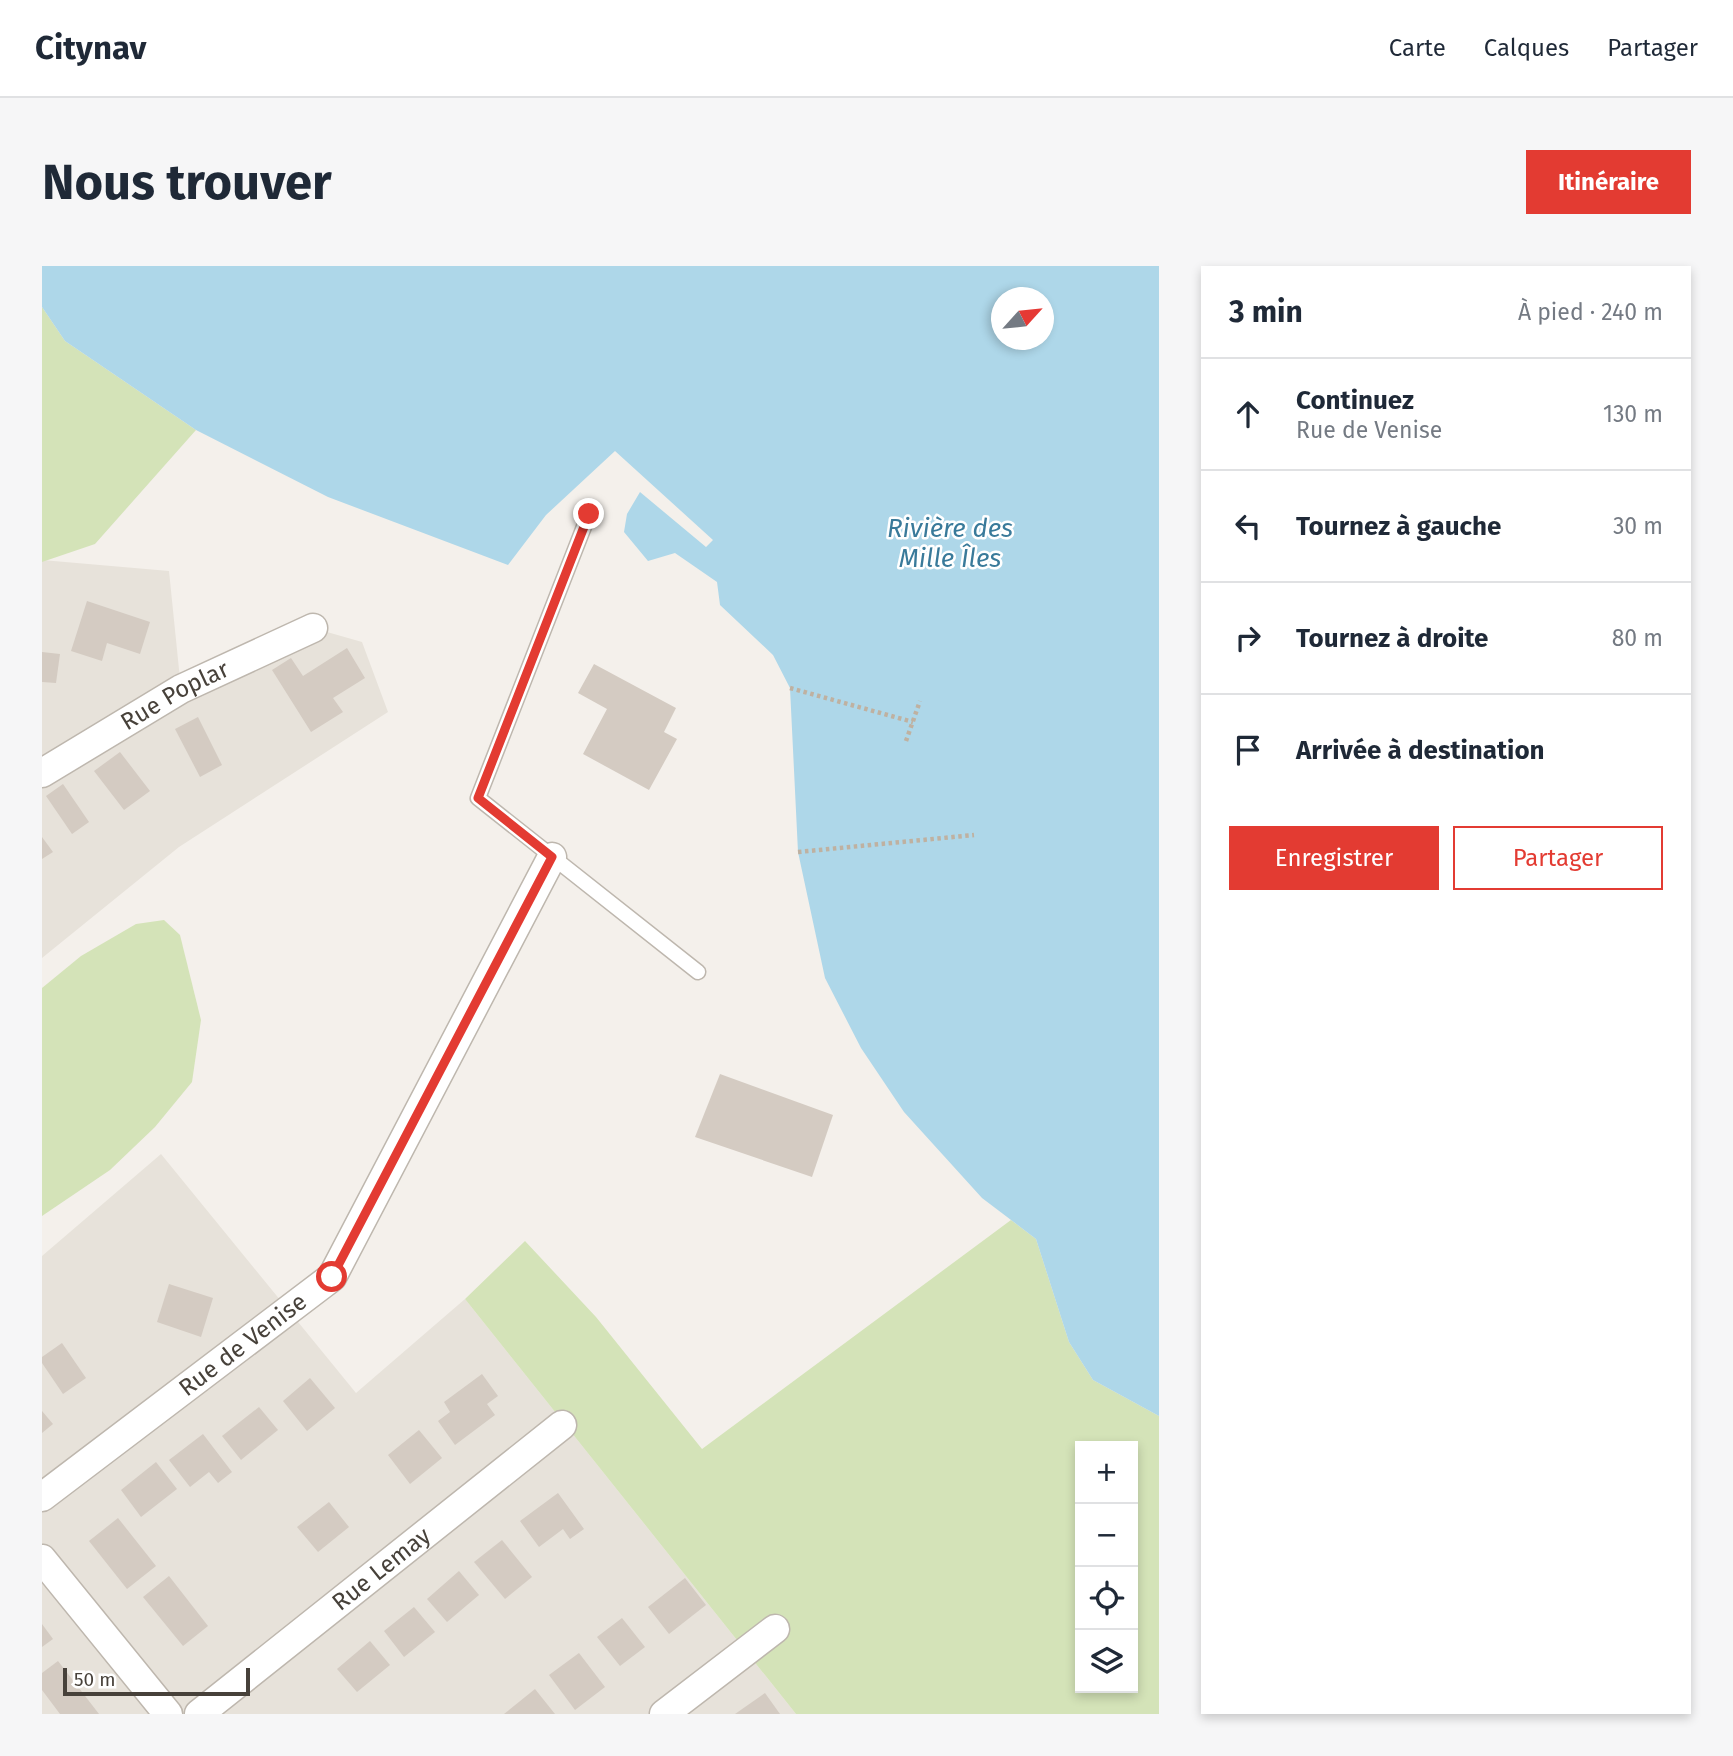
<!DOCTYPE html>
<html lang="fr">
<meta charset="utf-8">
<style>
body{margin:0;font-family:"Fira Sans",sans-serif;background:#f6f6f7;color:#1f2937}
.controls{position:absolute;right:21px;bottom:21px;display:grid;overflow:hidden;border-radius:0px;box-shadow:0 4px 10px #0003}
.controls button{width:63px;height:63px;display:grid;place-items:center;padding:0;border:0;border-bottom:2px solid #e0e1e3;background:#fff;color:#1f2937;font:35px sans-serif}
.compass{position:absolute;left:949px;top:21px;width:63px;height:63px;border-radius:50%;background:#fff;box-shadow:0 4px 10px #0003;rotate:63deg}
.scale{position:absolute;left:21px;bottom:18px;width:187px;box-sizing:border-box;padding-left:7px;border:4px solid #47413a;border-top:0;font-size:19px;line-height:24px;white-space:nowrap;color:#47413a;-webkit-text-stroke:5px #fff;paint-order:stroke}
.stop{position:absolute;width:21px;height:21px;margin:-16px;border:5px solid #e33b32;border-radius:50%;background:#fff}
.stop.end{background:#e33b32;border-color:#fff;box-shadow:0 2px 7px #0008}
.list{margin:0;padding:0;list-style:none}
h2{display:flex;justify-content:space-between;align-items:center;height:91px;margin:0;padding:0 28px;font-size:30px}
h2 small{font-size:23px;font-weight:400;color:#747a83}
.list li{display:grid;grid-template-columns:46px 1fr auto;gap:21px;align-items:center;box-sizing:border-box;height:112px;padding:0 28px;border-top:2px solid #e0e1e3}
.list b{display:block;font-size:26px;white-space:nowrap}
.list p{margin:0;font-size:23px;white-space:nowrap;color:#747a83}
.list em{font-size:23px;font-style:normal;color:#747a83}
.actions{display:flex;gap:14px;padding:21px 28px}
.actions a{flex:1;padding:16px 0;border:2px solid #e33b32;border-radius:0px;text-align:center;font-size:24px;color:#e33b32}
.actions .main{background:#e33b32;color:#fff}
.icon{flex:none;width:38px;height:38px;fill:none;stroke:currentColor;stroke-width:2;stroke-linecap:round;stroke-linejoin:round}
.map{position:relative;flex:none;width:1117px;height:1448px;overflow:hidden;border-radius:0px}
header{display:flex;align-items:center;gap:42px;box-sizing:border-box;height:98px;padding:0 35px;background:#fff;border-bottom:2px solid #e0e1e3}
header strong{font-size:33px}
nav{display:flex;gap:38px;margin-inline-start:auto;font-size:24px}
.intro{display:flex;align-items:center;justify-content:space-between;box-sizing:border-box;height:168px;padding:0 42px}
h1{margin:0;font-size:49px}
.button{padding:18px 32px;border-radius:0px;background:#e33b32;color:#fff;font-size:24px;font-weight:700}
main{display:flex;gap:42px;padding:0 42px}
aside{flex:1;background:#fff;border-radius:0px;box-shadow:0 4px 10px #0003}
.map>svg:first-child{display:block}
</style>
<header>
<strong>Citynav</strong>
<nav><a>Carte</a><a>Calques</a><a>Partager</a></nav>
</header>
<div class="intro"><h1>Nous trouver</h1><a class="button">Itinéraire</a></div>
<main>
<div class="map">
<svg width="1117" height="1448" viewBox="0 0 1117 1448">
<rect width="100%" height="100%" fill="#f4f0eb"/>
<g fill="#e7e2da">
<polygon points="0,294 127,305 139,423 271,362 320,376 346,446 137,581 0,692"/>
<polygon points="119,888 314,1127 423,1033 754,1448 0,1448 0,990"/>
</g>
<g fill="#d4e3b8" fill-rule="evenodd">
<polygon points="0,41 23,75 154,164 53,278 0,296"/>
<polygon points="122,654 138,669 159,754 150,816 113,861 68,904 0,950 0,722 39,690 94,658"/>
<path d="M 969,954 L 994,973 L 1027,1076 L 1051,1114 L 1117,1150 L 1117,1448 L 754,1448 L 423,1033 L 483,975 L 554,1051 L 660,1183 ZM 1038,1180 L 1091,1180 L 1091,1422 L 1038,1422 Z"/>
</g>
<path fill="#aed7e9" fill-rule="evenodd" d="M 0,0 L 1117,0 L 1117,1150 L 1051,1114 L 1027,1076 L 994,973 L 940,932 L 862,846 L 819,782 L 783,712 L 756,586 L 748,422 L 731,389 L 678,339 L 675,316 L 633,287 L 606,295 L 582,266 L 585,248 L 598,226 L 664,281 L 671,274 L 573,185 L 504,249 L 466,299 L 286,231 L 154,164 L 23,75 L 0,41 ZM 960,32 L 1002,32 L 1002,74 L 960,74 Z"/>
<g fill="#d4cbc2">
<polygon points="45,335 108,356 98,388 65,377 60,395 29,385"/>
<polygon points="305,382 323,412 291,432 301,446 269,466 230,404 249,392 261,410"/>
<polygon points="0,386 18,388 14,417 0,416"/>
<polygon points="552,398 634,442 622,466 635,473 607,524 541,488 565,443 536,427"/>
<polygon points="156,451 180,499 158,511 133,463"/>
<polygon points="78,486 108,525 82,544 52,505"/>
<polygon points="21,518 47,556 30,568 4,530"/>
<polygon points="0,571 11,586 0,593"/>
<polygon points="678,808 791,849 770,911 653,871"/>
<polygon points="127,1018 171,1032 159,1071 115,1056"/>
<polygon points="20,1077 44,1112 21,1128 0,1097 0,1091"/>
<polygon points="440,1108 456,1130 445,1138 453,1149 413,1179 396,1155 408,1146 402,1136"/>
<polygon points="268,1112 293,1142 265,1165 241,1135"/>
<polygon points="217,1141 236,1164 199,1194 180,1170"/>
<polygon points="0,1145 11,1158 0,1167"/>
<polygon points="377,1164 400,1192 368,1218 346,1189"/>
<polygon points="161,1168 190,1206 176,1217 167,1206 148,1221 127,1194"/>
<polygon points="114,1196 135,1223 99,1251 79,1224"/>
<polygon points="516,1227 542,1263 528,1273 521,1263 497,1281 478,1255"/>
<polygon points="287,1236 307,1261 276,1286 255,1261"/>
<polygon points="76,1252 114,1300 85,1323 47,1275"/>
<polygon points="460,1274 490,1311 463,1333 432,1296"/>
<polygon points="417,1305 437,1329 405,1356 385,1333"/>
<polygon points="127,1310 166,1360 141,1380 101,1331"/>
<polygon points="643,1312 664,1339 627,1368 606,1341"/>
<polygon points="372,1341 393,1366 362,1391 342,1365"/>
<polygon points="580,1352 603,1381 578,1400 555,1371"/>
<polygon points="0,1358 11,1373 0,1381"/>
<polygon points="328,1375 348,1399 315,1426 295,1403"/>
<polygon points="537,1387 563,1421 533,1444 507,1409"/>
<polygon points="16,1395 57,1448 18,1448 0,1424 0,1407"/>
<polygon points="493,1423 513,1448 462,1448"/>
<polygon points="723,1427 738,1448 693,1448"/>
</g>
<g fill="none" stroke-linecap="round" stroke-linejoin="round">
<g stroke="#beb7ae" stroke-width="17">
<polyline id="service" points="547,248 436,532 656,706"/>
</g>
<g stroke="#beb7ae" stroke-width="31">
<g id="minor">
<path id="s1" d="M 0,507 L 139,423 L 271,362"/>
<path id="s2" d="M 0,1231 L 290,1011 L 510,591"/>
<polyline points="0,1293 126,1448"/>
<path id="s3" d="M 157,1448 L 520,1159"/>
<polyline points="622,1448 733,1363"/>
</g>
</g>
<g stroke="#bfb1a1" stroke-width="4.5" stroke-dasharray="3.5 3.5" stroke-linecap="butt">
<polyline points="748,422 871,456"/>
<polyline points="864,475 878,435"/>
<polyline points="756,586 932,569"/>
</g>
<use href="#service" stroke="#fff" stroke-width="14"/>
<use href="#minor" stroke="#fff" stroke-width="28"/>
</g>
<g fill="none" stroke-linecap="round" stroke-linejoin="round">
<polyline stroke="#e33b32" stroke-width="9" points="290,1011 510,591 436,532 547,248"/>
</g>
<g text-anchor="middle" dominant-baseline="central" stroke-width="5" stroke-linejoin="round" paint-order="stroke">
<g font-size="24" fill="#47413a" stroke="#fff">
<text stroke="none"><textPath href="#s1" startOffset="154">Rue Poplar</textPath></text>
<text stroke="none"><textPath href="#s2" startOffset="252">Rue de Venise</textPath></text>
<text stroke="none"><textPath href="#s3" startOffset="233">Rue Lemay</textPath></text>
</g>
<g font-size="26" font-style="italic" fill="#397a9a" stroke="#fff">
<text x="908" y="262">Rivière des<tspan x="908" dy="30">Mille Îles</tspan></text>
</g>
</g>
</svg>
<div class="controls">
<button>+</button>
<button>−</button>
<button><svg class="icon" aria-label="locate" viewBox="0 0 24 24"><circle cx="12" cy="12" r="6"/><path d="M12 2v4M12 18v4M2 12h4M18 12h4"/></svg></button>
<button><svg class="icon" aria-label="layers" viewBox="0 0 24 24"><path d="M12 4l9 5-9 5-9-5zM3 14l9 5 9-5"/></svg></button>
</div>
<svg class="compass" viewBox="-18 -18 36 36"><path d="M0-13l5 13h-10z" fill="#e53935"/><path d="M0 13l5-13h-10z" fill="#747a83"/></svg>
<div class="scale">50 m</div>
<div class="stop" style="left:290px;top:1011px"></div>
<div class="stop end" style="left:547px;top:248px"></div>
</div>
<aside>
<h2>3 min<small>À pied · 240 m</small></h2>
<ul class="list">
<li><svg class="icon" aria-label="ahead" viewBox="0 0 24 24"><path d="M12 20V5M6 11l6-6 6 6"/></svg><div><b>Continuez</b><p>Rue de Venise</p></div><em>130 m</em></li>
<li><svg class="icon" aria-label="left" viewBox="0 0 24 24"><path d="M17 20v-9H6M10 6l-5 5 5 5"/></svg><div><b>Tournez à gauche</b></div><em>30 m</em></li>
<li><svg class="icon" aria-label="right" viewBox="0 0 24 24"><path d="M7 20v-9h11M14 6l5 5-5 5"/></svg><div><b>Tournez à droite</b></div><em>80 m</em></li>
<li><svg class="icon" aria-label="arrive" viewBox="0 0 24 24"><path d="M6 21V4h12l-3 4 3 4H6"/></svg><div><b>Arrivée à destination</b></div></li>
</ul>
<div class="actions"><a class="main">Enregistrer</a><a>Partager</a></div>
</aside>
</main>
